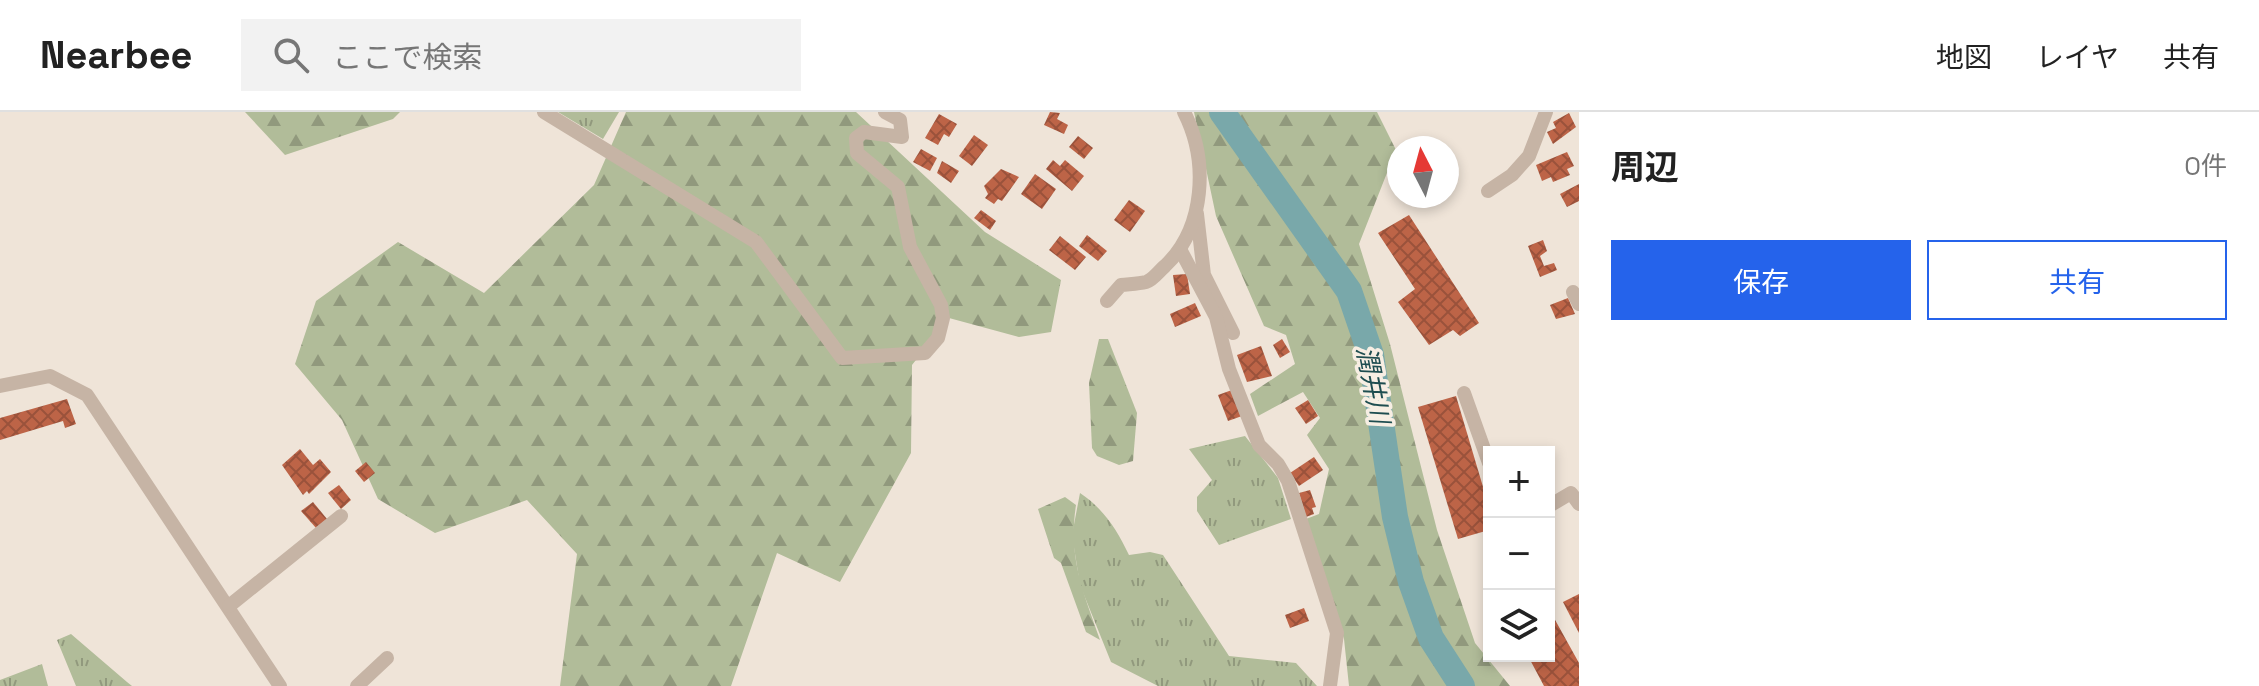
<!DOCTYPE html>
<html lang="ja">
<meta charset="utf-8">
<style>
body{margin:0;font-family:"Space Grotesk","Noto Sans JP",sans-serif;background:#f2f2f2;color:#222}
.controls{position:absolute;right:24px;bottom:24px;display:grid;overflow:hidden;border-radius:0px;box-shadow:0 4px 12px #0003}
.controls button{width:72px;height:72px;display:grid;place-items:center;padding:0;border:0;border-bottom:2px solid #e0e0e0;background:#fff;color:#222;font:40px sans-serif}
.compass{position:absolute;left:1387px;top:24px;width:72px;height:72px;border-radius:50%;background:#fff;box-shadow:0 4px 12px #0003;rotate:354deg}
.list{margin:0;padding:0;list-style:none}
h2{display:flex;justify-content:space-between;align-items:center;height:104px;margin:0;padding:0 32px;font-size:34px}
h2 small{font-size:26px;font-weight:400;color:#767676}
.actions{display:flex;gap:16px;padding:24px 32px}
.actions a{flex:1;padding:18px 0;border:2px solid #2563eb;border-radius:0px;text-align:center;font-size:28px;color:#2563eb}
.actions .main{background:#2563eb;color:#fff}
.icon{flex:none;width:44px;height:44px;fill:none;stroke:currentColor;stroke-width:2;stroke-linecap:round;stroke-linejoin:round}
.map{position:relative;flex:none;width:1579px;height:574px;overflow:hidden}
header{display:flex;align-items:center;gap:48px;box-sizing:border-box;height:112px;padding:0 40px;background:#fff;border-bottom:2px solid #e0e0e0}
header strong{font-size:38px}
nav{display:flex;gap:44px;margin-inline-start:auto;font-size:28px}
.search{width:560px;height:72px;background:#f2f2f2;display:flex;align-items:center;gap:20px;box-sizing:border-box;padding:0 28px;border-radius:0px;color:#767676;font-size:30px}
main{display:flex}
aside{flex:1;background:#fff}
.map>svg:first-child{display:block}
</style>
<header>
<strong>Nearbee</strong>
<div class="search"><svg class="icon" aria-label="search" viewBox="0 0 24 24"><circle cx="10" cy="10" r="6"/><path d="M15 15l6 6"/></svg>ここで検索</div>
<nav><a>地図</a><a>レイヤ</a><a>共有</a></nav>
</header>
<main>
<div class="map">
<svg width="1579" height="574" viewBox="0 0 1579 574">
<defs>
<pattern id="grass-tufts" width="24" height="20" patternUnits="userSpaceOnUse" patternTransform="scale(2)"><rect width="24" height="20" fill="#b1bc99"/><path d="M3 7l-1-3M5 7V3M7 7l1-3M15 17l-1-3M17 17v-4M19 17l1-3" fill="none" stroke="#91997d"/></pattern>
<pattern id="forest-firs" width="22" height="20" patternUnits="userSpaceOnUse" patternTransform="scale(2)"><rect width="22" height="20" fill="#b1bc99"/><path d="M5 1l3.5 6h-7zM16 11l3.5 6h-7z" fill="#91997d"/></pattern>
<pattern id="building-cross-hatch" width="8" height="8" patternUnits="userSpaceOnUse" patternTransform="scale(2)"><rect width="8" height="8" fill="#bd6447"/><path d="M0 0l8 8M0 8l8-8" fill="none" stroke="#9a523b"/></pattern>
</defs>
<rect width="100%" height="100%" fill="#efe4d8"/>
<g fill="url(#grass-tufts)">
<polygon points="558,0 619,0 603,27"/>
<polygon points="1245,324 1278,366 1291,407 1219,433 1197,399 1197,385 1212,368 1189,337"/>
<path d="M 1080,381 C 1104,397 1117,418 1129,443 L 1150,440 L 1163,443 L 1229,544 L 1296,551 L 1317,574 L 1158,574 L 1111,550 L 1080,473 L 1072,423 Z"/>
<polygon points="71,522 127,570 132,574 76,574 57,528"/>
<polygon points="42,552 48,574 0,574 0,568"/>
</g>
<g fill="url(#forest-firs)">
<polygon points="245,0 400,0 393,7 285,43"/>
<polygon points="626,0 856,0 985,120 1061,168 1051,220 1019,225 949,206 912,253 911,341 840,470 777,441 731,574 560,574 577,442 527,388 435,421 378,387 342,308 295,252 316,189 398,130 484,181 594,73"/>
<polygon points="1194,0 1377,0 1396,38 1359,132 1390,232 1437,418 1475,531 1510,574 1349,574 1344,527 1306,407 1319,402 1329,357 1307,323 1320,306 1303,280 1258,304 1250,282 1295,252 1286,223 1264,214 1216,104"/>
<polygon points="1099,227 1108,227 1137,301 1133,349 1119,353 1097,344 1092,336 1089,271"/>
<path d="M 1065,385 L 1076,393 C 1068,446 1083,479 1100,528 L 1086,520 L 1061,451 L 1054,446 L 1038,397 Z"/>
</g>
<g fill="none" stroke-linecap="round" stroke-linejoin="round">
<polyline stroke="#79a8aa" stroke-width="26" points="1222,0 1349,179 1371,243 1395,405 1411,470 1431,526 1462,574"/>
</g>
<g fill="url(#building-cross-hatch)">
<polygon points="1050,0 1060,1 1057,7 1068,13 1064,22 1044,13"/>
<polygon points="1569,1 1576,15 1553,32 1547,20 1556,16 1553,10"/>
<polygon points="939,2 957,12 949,25 944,22 938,33 925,26"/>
<polygon points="974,23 988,33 972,54 959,44"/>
<polygon points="1078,24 1093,36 1084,47 1069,35"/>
<polygon points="921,37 937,46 930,59 913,50"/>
<polygon points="1567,40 1574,54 1567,57 1570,63 1553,70 1551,65 1542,69 1536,53"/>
<polygon points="1053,48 1060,54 1065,48 1084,64 1072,79 1046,57"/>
<polygon points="942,49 959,59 951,71 937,61"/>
<polygon points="1001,57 1019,65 1002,89 998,87 994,92 985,86 988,82 984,74"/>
<polygon points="1035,62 1056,77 1042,97 1021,82"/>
<polygon points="1579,72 1579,89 1567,95 1560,82"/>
<polygon points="1129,88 1145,99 1130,120 1114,108"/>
<polygon points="981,98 996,109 990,118 974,106"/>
<polygon points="1409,103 1479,211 1460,224 1453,218 1429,233 1398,190 1415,177 1378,121"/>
<polygon points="1087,123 1107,139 1098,149 1079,134"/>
<polygon points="1060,124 1086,145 1075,158 1049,138"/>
<polygon points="1543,128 1547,139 1540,144 1544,154 1554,151 1557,158 1540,165 1528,134"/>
<polygon points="1187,162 1190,182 1176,184 1173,163"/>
<polygon points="1568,186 1575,202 1556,207 1550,193"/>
<polygon points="1195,191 1201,204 1175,215 1170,202"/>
<polygon points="1282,227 1290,240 1280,246 1273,233"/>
<polygon points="1261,234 1272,264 1247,270 1237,243"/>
<polygon points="1232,278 1242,304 1228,309 1218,283"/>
<polygon points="1456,284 1489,395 1489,418 1458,427 1418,295"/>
<polygon points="67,287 76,312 65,316 63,309 0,328 0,306"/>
<polygon points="1308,288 1318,304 1306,312 1295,296"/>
<polygon points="300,337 313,353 320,347 331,360 309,382 307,379 303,383 282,353"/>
<polygon points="1314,345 1323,358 1299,374 1290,361"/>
<polygon points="366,350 375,361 364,370 355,359"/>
<polygon points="339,373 351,388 341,397 328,381"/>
<polygon points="1310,378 1316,395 1312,396 1314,402 1306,405 1299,381"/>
<polygon points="313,390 327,407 316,416 301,399"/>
<polygon points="1579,482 1579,521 1563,490"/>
<polygon points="1304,496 1309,509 1290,516 1285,503"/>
<polygon points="1549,497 1579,551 1579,574 1544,574 1528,544 1549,544"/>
</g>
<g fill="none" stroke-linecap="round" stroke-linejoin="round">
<g stroke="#c6b4a5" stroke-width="14">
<polyline points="544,0 756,130 842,246 925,241 938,226 943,206 941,193 910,135 898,75 857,41 856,26 864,20 902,25 900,8 885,0"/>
<polyline points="1488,79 1512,63 1529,44 1546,0"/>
<polyline points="1197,102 1204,163 1233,221"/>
<polyline points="1181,139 1216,205 1229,257 1259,333 1278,352 1288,369 1337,521 1330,574"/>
<polyline points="1573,180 1579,192"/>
<path d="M 1107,189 L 1121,173 C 1129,172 1138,172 1146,170 C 1153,168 1159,159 1165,154 C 1205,116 1209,49 1184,0"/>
<polyline points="0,274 50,264 87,283 280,574"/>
<polyline points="1464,281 1489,351"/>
<polyline points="1549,394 1571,381 1579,392"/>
<polyline points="229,494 341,404"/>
<polyline points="357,574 387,546"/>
</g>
</g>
<g text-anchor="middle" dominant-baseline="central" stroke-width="7" stroke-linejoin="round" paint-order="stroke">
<g font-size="26" font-style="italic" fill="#1e4d50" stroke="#f7eee3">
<text transform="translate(1373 273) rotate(79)">潤井川</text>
</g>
</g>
</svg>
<div class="controls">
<button>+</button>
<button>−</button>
<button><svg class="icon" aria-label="layers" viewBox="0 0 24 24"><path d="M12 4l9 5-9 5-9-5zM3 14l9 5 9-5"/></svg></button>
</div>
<svg class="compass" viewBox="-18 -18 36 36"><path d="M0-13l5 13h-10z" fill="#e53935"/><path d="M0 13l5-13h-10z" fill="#767676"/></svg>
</div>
<aside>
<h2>周辺<small>0件</small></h2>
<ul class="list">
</ul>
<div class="actions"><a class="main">保存</a><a>共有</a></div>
</aside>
</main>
